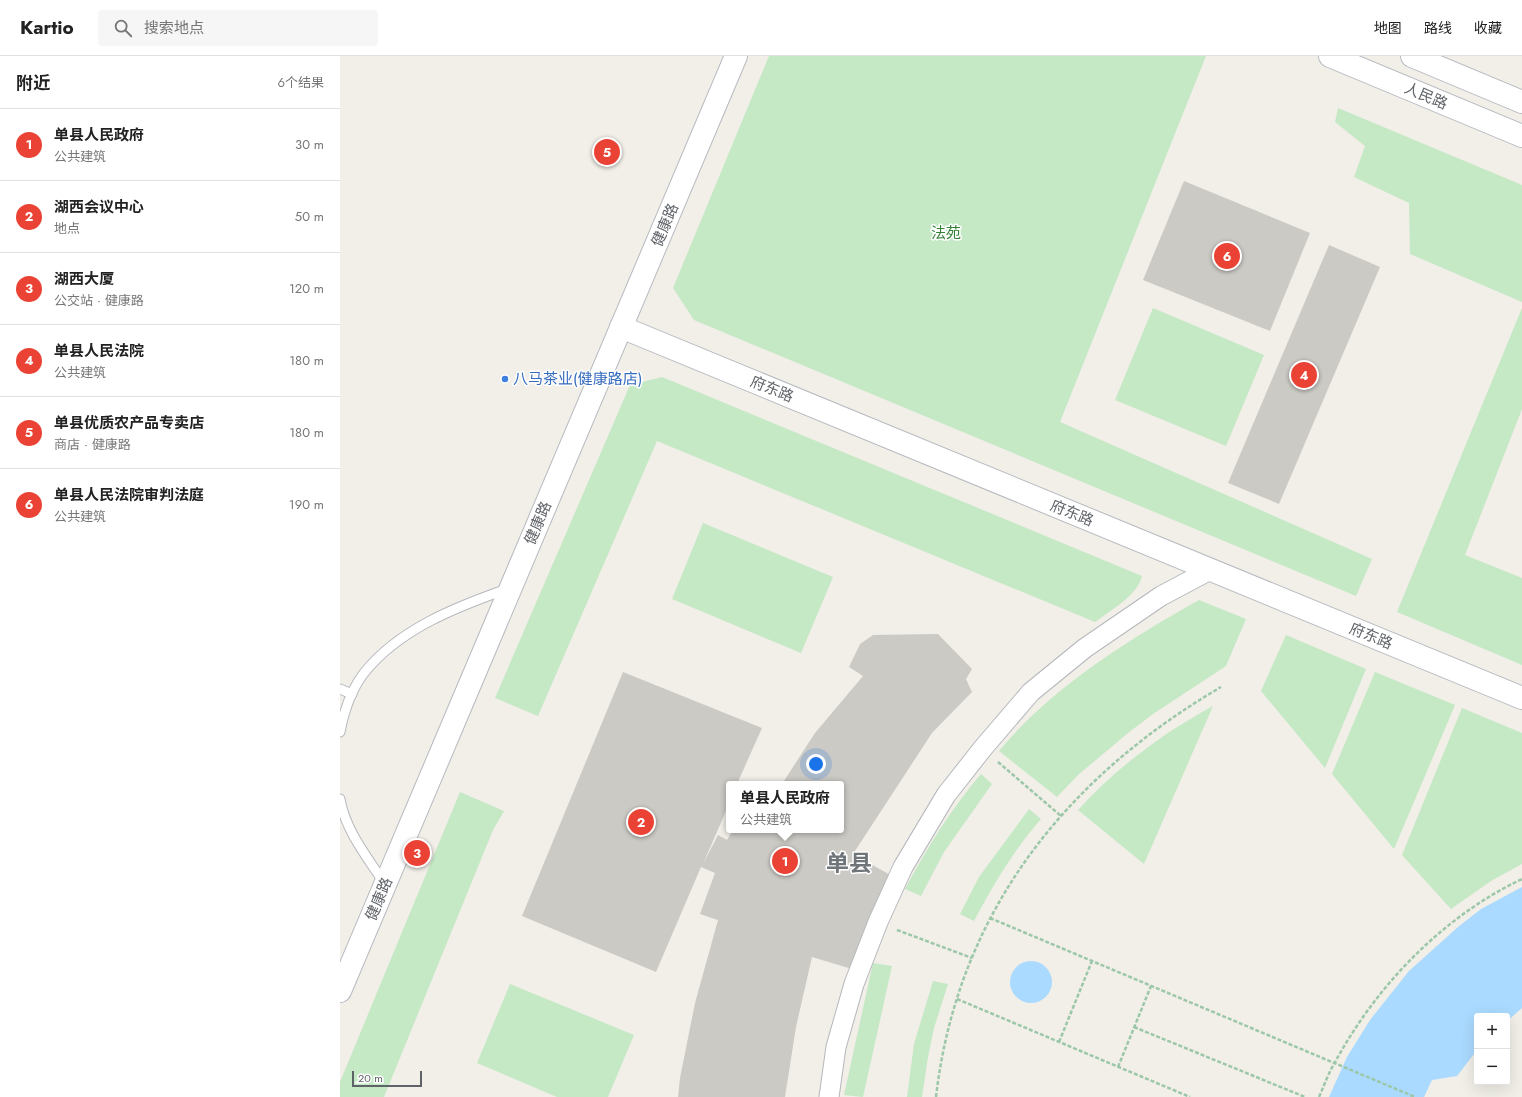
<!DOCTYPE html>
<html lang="zh">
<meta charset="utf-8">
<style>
body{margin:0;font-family:Jost,"Noto Sans SC",sans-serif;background:#f6f6f6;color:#222}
.controls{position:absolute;right:12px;bottom:12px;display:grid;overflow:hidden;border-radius:4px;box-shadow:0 4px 16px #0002}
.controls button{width:36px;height:36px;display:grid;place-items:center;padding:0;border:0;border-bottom:1px solid #e0e0e0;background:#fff;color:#222;font:20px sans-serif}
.scale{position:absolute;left:12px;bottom:10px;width:70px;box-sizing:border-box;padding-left:4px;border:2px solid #5f6368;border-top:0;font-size:11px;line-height:14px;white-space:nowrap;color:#5f6368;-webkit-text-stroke:3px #fff;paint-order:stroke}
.you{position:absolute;left:476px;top:708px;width:14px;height:14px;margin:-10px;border:3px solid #fff;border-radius:50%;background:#1a73e8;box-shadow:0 0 0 6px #1a73e833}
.badge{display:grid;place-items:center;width:26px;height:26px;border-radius:50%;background:#ea4335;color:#fff;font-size:13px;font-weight:700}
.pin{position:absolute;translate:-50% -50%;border:2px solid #fff;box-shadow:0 1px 4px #0006}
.popup{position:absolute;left:386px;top:725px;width:118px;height:52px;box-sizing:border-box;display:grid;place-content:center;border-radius:4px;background:#fff;filter:drop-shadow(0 1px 3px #0005);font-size:13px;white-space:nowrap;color:#767676}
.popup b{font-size:15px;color:#222}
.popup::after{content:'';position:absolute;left:50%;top:100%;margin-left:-8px;border:8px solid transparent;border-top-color:#fff}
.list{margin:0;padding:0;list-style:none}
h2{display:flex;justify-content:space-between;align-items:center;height:52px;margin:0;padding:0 16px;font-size:17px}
h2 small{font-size:13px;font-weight:400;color:#767676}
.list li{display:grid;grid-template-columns:26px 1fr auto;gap:12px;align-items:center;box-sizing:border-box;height:72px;padding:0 16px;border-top:1px solid #e0e0e0}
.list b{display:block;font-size:15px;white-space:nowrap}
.list p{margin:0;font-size:13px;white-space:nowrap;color:#767676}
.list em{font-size:13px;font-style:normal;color:#767676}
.icon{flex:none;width:22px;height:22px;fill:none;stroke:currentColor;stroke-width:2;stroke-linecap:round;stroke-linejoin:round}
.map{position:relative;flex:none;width:1182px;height:1041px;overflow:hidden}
header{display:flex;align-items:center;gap:24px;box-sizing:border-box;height:56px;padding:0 20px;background:#fff;border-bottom:1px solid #e0e0e0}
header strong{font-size:19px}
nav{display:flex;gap:22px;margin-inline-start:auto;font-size:14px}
.search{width:280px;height:36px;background:#f6f6f6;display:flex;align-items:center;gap:10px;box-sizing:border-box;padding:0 14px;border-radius:4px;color:#767676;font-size:15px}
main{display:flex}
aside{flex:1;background:#fff}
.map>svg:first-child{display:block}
</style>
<header>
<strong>Kartio</strong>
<div class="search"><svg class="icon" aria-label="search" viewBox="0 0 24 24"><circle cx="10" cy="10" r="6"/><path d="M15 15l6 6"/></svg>搜索地点</div>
<nav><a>地图</a><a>路线</a><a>收藏</a></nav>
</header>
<main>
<aside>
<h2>附近<small>6个结果</small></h2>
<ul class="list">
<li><span class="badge">1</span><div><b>单县人民政府</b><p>公共建筑</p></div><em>30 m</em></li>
<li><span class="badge">2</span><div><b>湖西会议中心</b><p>地点</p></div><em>50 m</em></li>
<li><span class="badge">3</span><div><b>湖西大厦</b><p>公交站 · 健康路</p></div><em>120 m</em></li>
<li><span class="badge">4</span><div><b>单县人民法院</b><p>公共建筑</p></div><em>180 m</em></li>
<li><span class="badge">5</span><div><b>单县优质农产品专卖店</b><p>商店 · 健康路</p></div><em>180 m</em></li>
<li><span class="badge">6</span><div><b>单县人民法院审判法庭</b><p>公共建筑</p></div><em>190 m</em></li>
</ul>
</aside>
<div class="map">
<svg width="1182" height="1041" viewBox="0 0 1182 1041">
<rect width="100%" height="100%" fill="#f1efe8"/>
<g fill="#c5e8c5">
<polygon points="429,0 866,0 720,366 1032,503 1016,540 354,264 333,232"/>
<polygon points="998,52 1182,129 1182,246 1070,198 1069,147 1014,121 1025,90 995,66"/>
<polygon points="813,252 924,299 886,390 775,344"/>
<polygon points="1182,252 1182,353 1125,499 1182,522 1182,609 1057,556"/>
<path d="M 322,321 L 802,520 C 798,539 770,555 755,566 L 317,385 L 198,660 L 155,642 L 290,329 Z"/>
<polygon points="363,467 493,521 461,597 332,543"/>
<path d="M 859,544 L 906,563 L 886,610 L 813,658 L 788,677 L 738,719 L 717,741 L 659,695 C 712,631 788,584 859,544 Z"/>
<polygon points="946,579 1026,613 985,712 921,635"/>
<polygon points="1035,616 1115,649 1054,793 992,718"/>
<path d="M 873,650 L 804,808 L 738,754 C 776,712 823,677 873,650 Z"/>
<polygon points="1122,652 1182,677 1182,808 1151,825 1111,853 1062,799"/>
<path d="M 641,718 L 652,728 L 604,796 L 581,840 L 565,833 C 587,792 611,753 641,718 Z"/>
<polygon points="120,736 164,755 153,774 44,1041 0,1041 0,1026"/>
<path d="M 689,753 L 701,763 C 673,795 654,828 634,865 L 620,858 L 639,821 Z"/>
<polygon points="533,907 552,910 523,1041 504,1039"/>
<polygon points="593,925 608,928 594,972 588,1001 582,1041 567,1041 574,988"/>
<polygon points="170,928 294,979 268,1041 217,1041 137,1007"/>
</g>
<g fill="#aadaff">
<polygon points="1182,831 1182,952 1167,965 1167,960 1137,960 1137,994 1117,1020 1092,1024 1084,1041 989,1041 1007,1001 1030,964 1069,915 1118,871 1141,853"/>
<circle cx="691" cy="926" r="21"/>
</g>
<g fill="#cccac5">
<polygon points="844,125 970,177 930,275 803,224"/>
<polygon points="989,189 1040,211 939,448 888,427"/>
<polygon points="598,578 632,613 626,623 632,636 592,677 513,798 552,820 512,913 472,901 456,971 445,1041 338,1041 340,1022 355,947 378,864 360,858 375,817 361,811 316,916 182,860 283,616 422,672 397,728 389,728 389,748 363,808 378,779 387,784 393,774 501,774 501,728 442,728 475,677 523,620 509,611 520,588 533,579"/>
</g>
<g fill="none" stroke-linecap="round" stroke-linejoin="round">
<g stroke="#b5b8bc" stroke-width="11">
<g id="lane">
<polyline points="0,633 12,638"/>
<path d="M 0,676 C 4,655 11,634 24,617 C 59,573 116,551 167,533"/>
<path d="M 0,743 C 5,774 28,802 44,827"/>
</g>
</g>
<g stroke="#b5b8bc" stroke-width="21">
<polyline id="street" points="489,1041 496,991 514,928 538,866 563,811 606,739 643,692 691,636 745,592 821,540 870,514"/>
</g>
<g stroke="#b6babf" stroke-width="24">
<g id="secondary">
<polyline points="990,0 1182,80"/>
<polyline points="1072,0 1182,46"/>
<polyline points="281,271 1182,642"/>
<polyline points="0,935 396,0"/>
</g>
</g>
<g stroke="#9cc7a9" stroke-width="2.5" stroke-dasharray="4 2" stroke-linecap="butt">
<polyline points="658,706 721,760"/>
<polyline points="650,862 1075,1041"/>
<polyline points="557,874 632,902"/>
<polyline points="617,943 850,1041"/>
<polyline points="794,971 965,1041"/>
<polyline points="719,986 752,905"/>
<polyline points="778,1011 811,930"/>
<path d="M 596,1041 C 617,858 725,722 881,631"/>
<path d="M 979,1041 C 984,1030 988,1018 994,1008 C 1036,930 1102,861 1182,823"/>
</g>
<use href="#lane" stroke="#fff" stroke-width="9"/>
<use href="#street" stroke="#fff" stroke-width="19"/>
<use href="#secondary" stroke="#fff" stroke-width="22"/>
</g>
<circle fill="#3f7fe0" stroke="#fff" stroke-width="1.5" cx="165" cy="323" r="4"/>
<g text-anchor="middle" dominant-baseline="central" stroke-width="3" stroke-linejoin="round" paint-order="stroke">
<g font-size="15" fill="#5f6368" stroke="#fff">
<text transform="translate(1086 40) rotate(23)">人民路</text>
<text transform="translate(325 169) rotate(-67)">健康路</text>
<text transform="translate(432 333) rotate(22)">府东路</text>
<text transform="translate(732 457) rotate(22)">府东路</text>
<text transform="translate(198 467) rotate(-67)">健康路</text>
<text transform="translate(1031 580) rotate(22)">府东路</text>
<text transform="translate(39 843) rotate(-67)">健康路</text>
</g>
<g font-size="15" fill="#348238" stroke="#fff">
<text x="606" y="177">法苑</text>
</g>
<g font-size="15" fill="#366cbe" stroke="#fff" text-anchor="start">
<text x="173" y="323">八马茶业(健康路店)</text>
</g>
<g font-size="23" font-weight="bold" fill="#70757a" stroke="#fff">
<text x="509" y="807">单县</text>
</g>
</g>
</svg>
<div class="controls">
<button>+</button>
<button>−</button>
</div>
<div class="scale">20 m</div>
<div class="you"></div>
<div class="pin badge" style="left:445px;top:805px">1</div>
<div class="popup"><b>单县人民政府</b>公共建筑</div>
<div class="pin badge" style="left:301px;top:766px">2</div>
<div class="pin badge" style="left:77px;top:797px">3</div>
<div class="pin badge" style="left:964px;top:319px">4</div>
<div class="pin badge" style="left:267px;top:96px">5</div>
<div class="pin badge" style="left:887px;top:200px">6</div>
</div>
</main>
